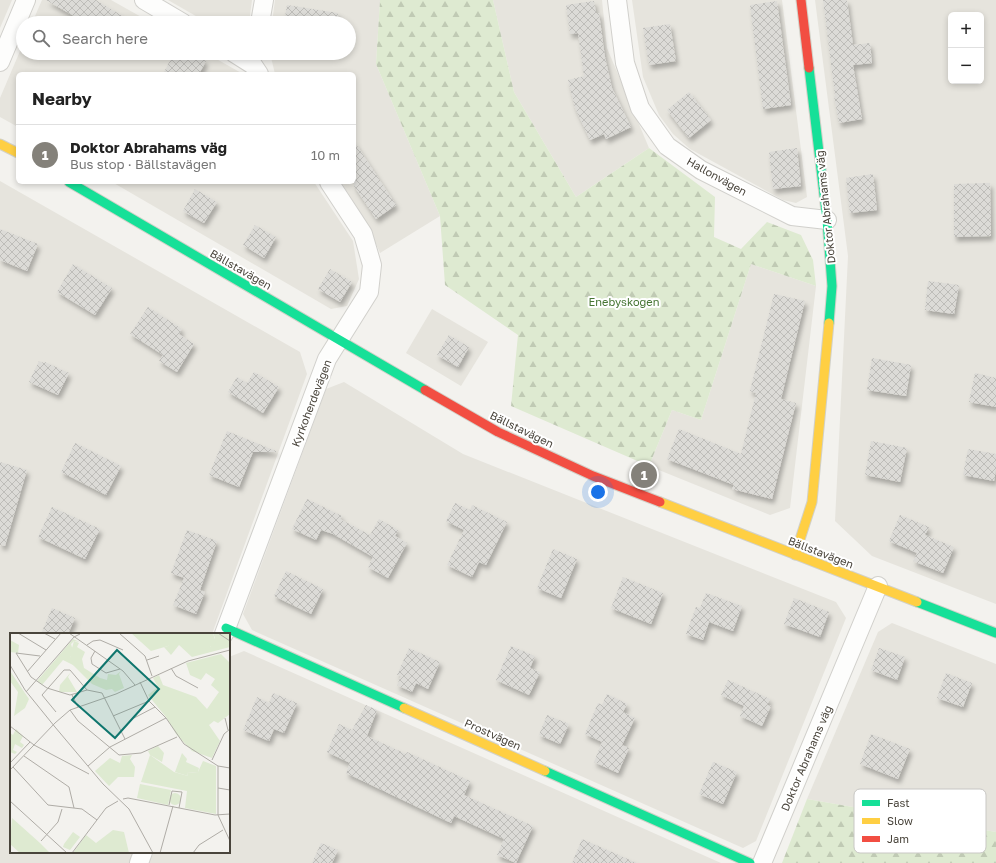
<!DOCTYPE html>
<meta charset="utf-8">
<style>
body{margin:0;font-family:"Golos Text",sans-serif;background:#f6f6f6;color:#222}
.controls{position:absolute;right:12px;top:12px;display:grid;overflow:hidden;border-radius:6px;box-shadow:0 2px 6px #0003}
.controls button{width:36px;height:36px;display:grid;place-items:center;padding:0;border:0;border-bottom:1px solid #e0e0e0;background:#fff;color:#222;font:20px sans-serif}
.you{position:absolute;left:598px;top:492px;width:14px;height:14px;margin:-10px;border:3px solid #fff;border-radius:50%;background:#1a73e8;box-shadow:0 0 0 6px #1a73e833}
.badge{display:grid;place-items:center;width:26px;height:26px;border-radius:50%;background:#84817a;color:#fff;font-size:13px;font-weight:700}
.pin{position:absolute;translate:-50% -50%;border:2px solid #fff;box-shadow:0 1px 4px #0006}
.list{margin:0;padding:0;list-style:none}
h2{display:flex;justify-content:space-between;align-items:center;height:52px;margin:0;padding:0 16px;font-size:17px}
h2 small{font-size:13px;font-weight:400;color:#767676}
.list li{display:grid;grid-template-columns:26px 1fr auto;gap:12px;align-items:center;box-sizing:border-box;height:60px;padding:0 16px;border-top:1px solid #e0e0e0}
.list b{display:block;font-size:15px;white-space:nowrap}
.list p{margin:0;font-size:13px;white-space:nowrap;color:#767676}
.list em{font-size:13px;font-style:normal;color:#767676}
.icon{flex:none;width:22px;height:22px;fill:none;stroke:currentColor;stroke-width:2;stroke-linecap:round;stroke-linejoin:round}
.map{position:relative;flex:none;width:996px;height:863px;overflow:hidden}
.search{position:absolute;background:#fff;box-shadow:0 2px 6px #0003;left:16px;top:16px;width:340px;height:44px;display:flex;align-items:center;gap:10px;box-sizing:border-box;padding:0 14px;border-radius:22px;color:#767676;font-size:15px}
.panel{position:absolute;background:#fff;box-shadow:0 2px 6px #0003;left:16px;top:72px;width:340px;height:112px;border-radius:6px}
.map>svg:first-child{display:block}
</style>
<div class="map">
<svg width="996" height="863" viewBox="0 0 996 863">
<defs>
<pattern id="forest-firs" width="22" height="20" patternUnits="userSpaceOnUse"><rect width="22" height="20" fill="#deead1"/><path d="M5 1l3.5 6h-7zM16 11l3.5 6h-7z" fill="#c0cab4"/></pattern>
<pattern id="building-cross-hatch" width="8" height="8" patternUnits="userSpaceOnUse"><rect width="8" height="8" fill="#dcdbd7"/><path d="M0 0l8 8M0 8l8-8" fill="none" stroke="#bebdb9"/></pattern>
<filter id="shadow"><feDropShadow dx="2.5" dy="4.5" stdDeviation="2" flood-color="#0004"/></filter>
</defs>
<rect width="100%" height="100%" fill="#f3f2ee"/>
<g fill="#e6e4dd" fill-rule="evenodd">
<polygon points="0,0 12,0 0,28"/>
<polygon points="42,0 111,0 152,23 32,23"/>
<polygon points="168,0 252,0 249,23 208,23"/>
<polygon points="275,0 380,0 376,64 440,216 380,253 367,223 341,182 354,182 354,74 275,74 270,53 349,53 349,23 272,23"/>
<polygon points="493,0 602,0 607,48 649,148 576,197 514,92"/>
<polygon points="632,0 782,0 807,197 796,203 783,200 690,149 673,134 659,115 643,77"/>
<path d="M 815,0 L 996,0 L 996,604 L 872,556 L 835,521 L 848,256 ZM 951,15 L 981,15 L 981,81 L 951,81 Z"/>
<polygon points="23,44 23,53 206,53 243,74 18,74 18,127 0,117 0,98"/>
<polygon points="0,181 300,352 307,374 212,634 11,634 11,852 134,852 130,863 0,863"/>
<polygon points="112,182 314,182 353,241 359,279 347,306 331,309"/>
<polygon points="751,264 816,286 790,508 770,515 649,466 672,410 701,420"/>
<polygon points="432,309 488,342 461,386 406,353"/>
<polygon points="344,382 463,454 836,602 846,618 756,841 743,848 252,630 243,614 326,389"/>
<polygon points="892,623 996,664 996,832 807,799 878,632"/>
<polygon points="244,651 721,863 149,863 154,852 229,852 229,657"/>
</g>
<g fill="url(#forest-firs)">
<polygon points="380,0 493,0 514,92 576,197 649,148 715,197 714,237 741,249 767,222 801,235 813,260 816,286 751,264 701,420 672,410 649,466 511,406 518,335 445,285 440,216 376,64"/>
<polygon points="807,799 996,832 996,863 782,863"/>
</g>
<g fill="url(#building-cross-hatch)" filter="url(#shadow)">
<polygon points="46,0 96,0 134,23 86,23"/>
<polygon points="823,0 847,0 853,45 870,43 872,63 853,65 862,119 839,123 834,96 835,96"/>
<polygon points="594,1 596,13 599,13 605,57 612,88 631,127 606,139 604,134 590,140 575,108 568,80 584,76 578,33 570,34 566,5"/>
<polygon points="777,1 791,105 763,109 750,5"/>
<polygon points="287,5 338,13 337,23 284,23"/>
<polygon points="670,24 676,61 649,65 643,28"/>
<polygon points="174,53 191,53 206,61 199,74 163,74"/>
<polygon points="689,92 711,120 689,138 667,110"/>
<polygon points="354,141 396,205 376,219 354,186"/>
<polygon points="797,148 801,186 773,189 769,152"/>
<polygon points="873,174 877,210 850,213 846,178"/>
<polygon points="990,183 991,236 954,237 954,184"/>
<polygon points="195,189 217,202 204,223 183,211"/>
<polygon points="255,225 276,237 264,258 243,245"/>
<polygon points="0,229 38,244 27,271 0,260"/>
<polygon points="73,264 112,288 95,315 57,292"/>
<polygon points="330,269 352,282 340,302 318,289"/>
<polygon points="928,281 959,285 954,314 925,310"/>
<polygon points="774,294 805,301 781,399 796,403 772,499 732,489 734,485 667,459 679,429 741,454 756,393 750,391"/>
<polygon points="148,307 182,329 179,334 194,344 177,372 159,361 163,355 130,334"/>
<polygon points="449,335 469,347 458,367 437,355"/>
<polygon points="872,358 911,365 906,396 867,390"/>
<polygon points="39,361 44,363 45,362 69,373 58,395 29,382"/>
<polygon points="254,372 279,387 263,413 228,392 237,377 247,383"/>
<polygon points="975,373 996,378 996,407 969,402"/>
<polygon points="227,431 276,451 276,452 253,452 239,487 209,475"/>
<polygon points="871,441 907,448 900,482 865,475"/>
<polygon points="75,443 121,466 106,495 61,472"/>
<polygon points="968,449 996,454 996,470 994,481 963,475"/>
<polygon points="0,462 27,470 5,546 0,545"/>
<polygon points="307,499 342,516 340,519 370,535 379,519 398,530 395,536 407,543 388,578 368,567 373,557 333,534 321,530 316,540 292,529"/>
<polygon points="455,503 470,510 472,505 507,522 486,565 479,562 472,577 447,565 464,530 446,521"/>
<polygon points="52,507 100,529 85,559 38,537"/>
<polygon points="900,515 929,527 925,535 954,547 943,573 913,561 917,553 889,541"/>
<polygon points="187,530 217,541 200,590 205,592 196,614 173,605 184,578 171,573"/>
<polygon points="553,549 577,559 561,598 537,588"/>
<polygon points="286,571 323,589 311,614 274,596"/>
<polygon points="623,577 663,593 651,624 611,608"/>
<polygon points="706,593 742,606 733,631 709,622 703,640 686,634 696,607 700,608"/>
<polygon points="794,598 829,612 820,637 784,624"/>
<polygon points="52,608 75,618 68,634 41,634"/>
<polygon points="511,646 535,656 530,668 540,672 529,695 496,680"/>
<polygon points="409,648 440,662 428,689 416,683 412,692 397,685 401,676 397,675"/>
<polygon points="879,648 905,657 897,680 871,670"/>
<polygon points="946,673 972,683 963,707 937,698"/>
<polygon points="728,680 770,699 767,705 771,706 762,726 740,716 744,706 721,695"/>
<polygon points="273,693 297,703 284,733 274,729 269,741 243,730 257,697 269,703"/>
<polygon points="607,694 627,704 623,712 635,718 622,745 629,748 618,773 594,762 602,742 585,734 598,703 602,705"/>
<polygon points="366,705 377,710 367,736 406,754 407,752 470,781 464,795 533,826 516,863 497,855 504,839 454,816 451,823 346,773 350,763 327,752 339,724 352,730"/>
<polygon points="547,715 569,724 560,744 539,735"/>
<polygon points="871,734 910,749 898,779 860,764"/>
<polygon points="713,762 737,772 723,804 699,794"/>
<polygon points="582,839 637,863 572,863"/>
<polygon points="321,843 338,850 332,863 312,863"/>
</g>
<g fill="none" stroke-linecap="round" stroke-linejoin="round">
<g stroke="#d1d0cc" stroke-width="20">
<g id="street">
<polyline points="144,0 183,23"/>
<polyline points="617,0 625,63 640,108 667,146 701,170 792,216 827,220"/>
<polyline points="260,23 264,0"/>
<polyline points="234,53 253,65 259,74"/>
<polyline points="0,62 26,0"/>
<polyline points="224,634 327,359 369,292 372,265 363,234 329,182"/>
<polyline points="139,863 143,852"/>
<polyline points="762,863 878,586"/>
</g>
</g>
<g stroke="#d2d1c8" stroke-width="11">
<g id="fast">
<polyline points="809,68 827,220 832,286 829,323"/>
<polyline points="69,182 425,390"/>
<polyline points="917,602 996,633"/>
<polyline points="226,628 404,708"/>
<polyline points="545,771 750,863"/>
</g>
</g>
<g stroke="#d2d1c8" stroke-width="11">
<g id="slow">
<polyline points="0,144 18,153"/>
<polyline points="660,502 917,602"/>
<polyline points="795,555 812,502 829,323"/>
<polyline points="404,708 545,771"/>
</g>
</g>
<g stroke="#d2d1c8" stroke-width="11">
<g id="jam">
<polyline points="801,0 809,68"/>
<polyline points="425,390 498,432 593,476 660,502"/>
</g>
</g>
<use href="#street" stroke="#fdfdfc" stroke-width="18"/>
<use href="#fast" stroke="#16e098" stroke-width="9"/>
<use href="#slow" stroke="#ffcf43" stroke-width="9"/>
<use href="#jam" stroke="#f24e42" stroke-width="9"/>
</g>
<g text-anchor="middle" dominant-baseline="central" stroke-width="4" stroke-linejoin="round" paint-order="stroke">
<g font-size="11" fill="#49443b" stroke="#fff">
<text transform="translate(717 176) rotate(29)">Hallonvägen</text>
<text transform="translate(825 207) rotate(-96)">Doktor Abrahams väg</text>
<text transform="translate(241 269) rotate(30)">Bällstavägen</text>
<text transform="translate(311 403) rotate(-69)">Kyrkoherdevägen</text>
<text transform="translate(522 429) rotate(26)">Bällstavägen</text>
<text transform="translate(821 552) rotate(21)">Bällstavägen</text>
<text transform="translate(493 734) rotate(24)">Prostvägen</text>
<text transform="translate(806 758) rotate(-67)">Doktor Abrahams väg</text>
</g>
<g font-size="11" fill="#467533" stroke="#fff">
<text x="624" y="301">Enebyskogen</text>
</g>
</g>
<g transform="translate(10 633)">
<rect width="220" height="220" fill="#f3f2ee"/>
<path d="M 162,0 L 199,0 L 200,14 L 205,5 L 203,0 L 220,0 L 220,14 L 182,24 L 169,12 L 161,22 L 154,14 L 158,13 L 165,3 ZM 148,113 L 154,120 L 152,129 L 140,122 L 138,118 ZM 172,120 L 177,126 L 176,129 L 189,135 L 188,139 L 177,140 L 178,143 L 165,139 ZM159 166a6 6 0 1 1 12 0a6 6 0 1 1-12 0ZM 2,185 L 30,210 L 40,220 L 10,220 L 0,211 ZM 63,199 L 70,204 L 60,217 L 53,214 L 54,211 Z" fill="#deead1"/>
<path d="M 121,0 L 162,0 L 167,4 L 158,13 L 141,18 ZM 199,0 L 203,0 L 206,10 L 196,16 L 192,15 L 190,11 L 193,2 L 199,3 ZM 64,8 L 69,10 L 67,14 L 75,19 L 72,26 L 74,35 L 90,45 L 97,47 L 98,41 L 106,42 L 111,38 L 109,41 L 114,55 L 105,59 L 102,56 L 96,57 L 82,51 L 61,30 L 60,22 ZM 211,21 L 220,30 L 220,81 L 208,90 L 204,88 L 199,92 L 210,108 L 202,125 L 182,118 L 166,101 L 156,84 L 138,62 L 148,54 L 143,45 L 149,42 L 153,52 L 186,64 L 197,76 L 209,59 L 201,52 L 205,46 L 196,40 L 191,47 L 180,42 L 176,30 ZM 0,38 L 19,66 L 15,75 L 4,83 L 8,59 L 0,48 Z" fill="#deead1"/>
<path d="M 140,122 L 164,139 L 178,143 L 177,140 L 188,139 L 193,128 L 206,133 L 206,181 L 175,175 L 177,158 L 131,149 Z" fill="#deead1"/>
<path d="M 63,6 L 70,9 L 64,8 L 61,11 L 63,18 L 67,20 L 67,23 L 60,23 L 65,33 L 53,27 L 32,52 L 27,48 ZM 0,7 L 9,12 L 8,20 L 0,19 ZM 61,39 L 58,44 L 67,59 L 49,59 L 50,52 ZM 6,96 L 13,103 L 10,109 L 14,112 L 12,115 L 5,111 L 3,117 L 7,119 L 5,121 L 0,119 L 0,100 L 3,102 ZM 122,122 L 120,126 L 125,134 L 124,144 L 108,144 L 99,153 L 85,138 L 100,125 L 110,130 L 112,123 ZM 130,151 L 161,157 L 158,172 L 127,165 ZM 103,197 L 114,199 L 119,220 L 63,220 L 76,202 L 86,210 Z" fill="#deead1"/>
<path fill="none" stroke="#afaca6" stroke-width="1" d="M 8,0 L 36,17M 34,0 L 45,6M 59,0 L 113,38 L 125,52M 109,0 L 135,23 L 142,43M 208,0 L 220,8M 77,12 L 83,8 L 90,7 L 113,17M 85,18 L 81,25 L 82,31 L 96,40 L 110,36M 30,23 L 6,20 L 21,44 L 37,55 L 60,62 L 77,57 L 92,60 L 115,106M 137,27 L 149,23M 0,32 L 15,57 L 45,94 L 93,151 L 119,176 L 143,220M 161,35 L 166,43 L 188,55M 17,39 L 51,0M 130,49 L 139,68 L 156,85 L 174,111 L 208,133 L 220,135M 16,59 L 64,4 L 70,1M 62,62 L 68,74M 60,77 L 68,88 L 109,122 L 131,120 L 167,104M 46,79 L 32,62 L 54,37 L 60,37 L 77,57M 103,83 L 139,68M 124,85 L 145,74M 215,85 L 218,97M 0,93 L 24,112 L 79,141M 14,123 L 59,154 L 64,175M 202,127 L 214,101 L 220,96M 0,130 L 20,109M 78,133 L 100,114 L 156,85M 208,133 L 208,182 L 220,208M 3,134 L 38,172 L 72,176 L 87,187M 0,137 L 45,90 L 60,77 L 106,61 L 178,28 L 220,17M 208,155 L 220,157M 113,166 L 118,165 L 205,182 L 220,181M 0,168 L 57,220M 159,172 L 162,158 L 172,159 L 169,175M 31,208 L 48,189 L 52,176M 62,220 L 96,175 L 108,168M 150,220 L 163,173M 183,220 L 189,212 L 213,197"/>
<path fill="#0f766e" fill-opacity="0.15" stroke="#0f766e" stroke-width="2" d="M 107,17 L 149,56 L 105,105 L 62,67 Z"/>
<rect width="220" height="220" fill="none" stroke="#49443b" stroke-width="2"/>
</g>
<rect x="854" y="789" width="132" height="64" rx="6" fill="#fff" stroke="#c8c7c4" stroke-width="1"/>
<rect x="862" y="800" width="18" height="6" fill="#16e098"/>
<rect x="862" y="818" width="18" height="6" fill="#ffcf43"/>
<rect x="862" y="836" width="18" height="6" fill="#f24e42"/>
<g font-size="11" fill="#49443b">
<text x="887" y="807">Fast</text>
<text x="887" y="825">Slow</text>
<text x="887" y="843">Jam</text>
</g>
</svg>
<div class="controls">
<button>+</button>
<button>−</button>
</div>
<div class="you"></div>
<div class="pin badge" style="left:644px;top:475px">1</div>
<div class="search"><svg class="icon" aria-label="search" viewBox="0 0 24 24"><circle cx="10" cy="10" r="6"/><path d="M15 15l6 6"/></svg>Search here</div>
<section class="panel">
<h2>Nearby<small></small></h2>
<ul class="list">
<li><span class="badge">1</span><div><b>Doktor Abrahams väg</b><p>Bus stop · Bällstavägen</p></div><em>10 m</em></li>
</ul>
</section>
</div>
